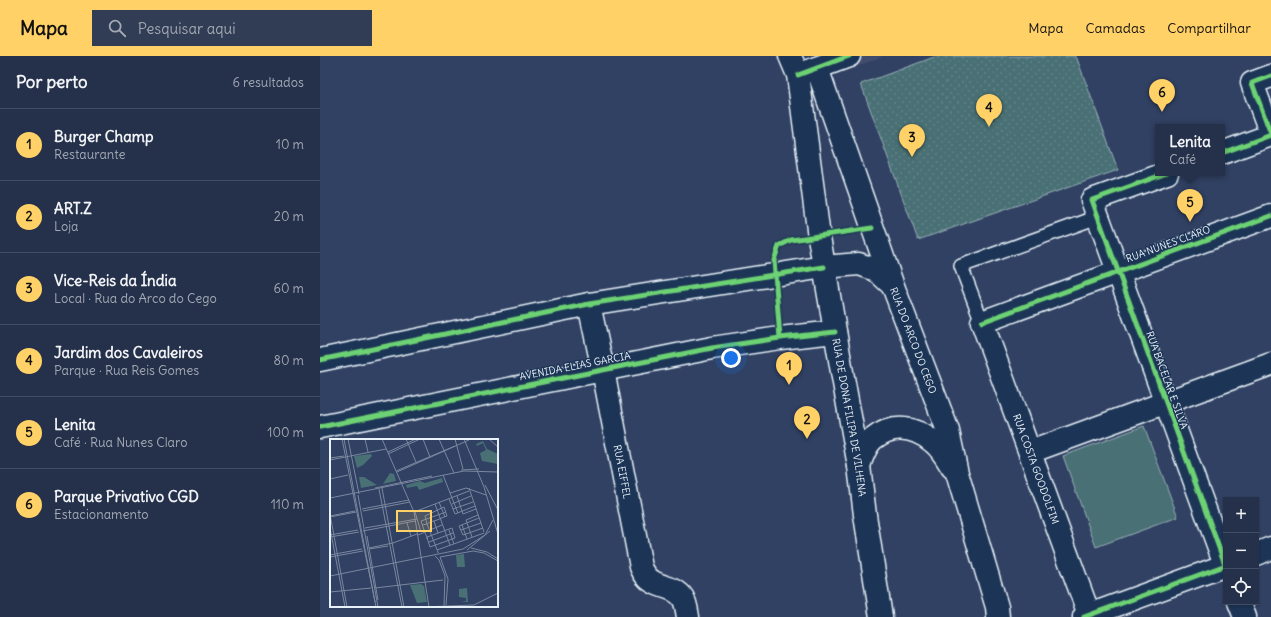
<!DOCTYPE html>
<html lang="pt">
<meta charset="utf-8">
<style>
body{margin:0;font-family:Delius,sans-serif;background:#313d54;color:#f1f3f6}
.controls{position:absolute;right:12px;bottom:12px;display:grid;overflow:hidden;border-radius:0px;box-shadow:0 1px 3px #0004}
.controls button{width:36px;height:36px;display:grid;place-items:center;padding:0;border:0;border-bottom:1px solid #424c62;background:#25314a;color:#f1f3f6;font:20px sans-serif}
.you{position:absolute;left:411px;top:302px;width:14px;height:14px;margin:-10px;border:3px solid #fff;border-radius:50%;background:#1a73e8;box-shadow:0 0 0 6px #1a73e833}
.badge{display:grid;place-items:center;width:26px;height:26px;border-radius:50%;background:#ffd166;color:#111;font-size:13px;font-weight:700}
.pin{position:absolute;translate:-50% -33px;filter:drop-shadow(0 1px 2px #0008)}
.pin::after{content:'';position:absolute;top:21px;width:14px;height:12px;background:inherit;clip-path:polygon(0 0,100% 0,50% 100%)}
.popup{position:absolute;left:835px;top:68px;width:70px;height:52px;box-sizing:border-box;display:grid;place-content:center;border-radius:0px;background:#25314a;filter:drop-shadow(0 1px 3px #0005);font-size:13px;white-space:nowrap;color:#a3a9b5}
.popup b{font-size:15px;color:#f1f3f6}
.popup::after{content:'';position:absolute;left:50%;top:100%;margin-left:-8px;border:8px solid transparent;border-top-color:#25314a}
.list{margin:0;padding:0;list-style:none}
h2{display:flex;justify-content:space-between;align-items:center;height:52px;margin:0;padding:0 16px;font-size:17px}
h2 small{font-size:13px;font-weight:400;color:#a3a9b5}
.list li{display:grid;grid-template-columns:26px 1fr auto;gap:12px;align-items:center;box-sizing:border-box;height:72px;padding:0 16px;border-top:1px solid #424c62}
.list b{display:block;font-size:15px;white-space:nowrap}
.list p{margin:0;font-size:13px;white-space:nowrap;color:#a3a9b5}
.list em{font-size:13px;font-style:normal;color:#a3a9b5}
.icon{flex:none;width:22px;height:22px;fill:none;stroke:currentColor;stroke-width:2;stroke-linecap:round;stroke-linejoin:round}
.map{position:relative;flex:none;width:951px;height:561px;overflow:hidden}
header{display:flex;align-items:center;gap:24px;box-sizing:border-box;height:56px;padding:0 20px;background:#ffd166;color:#111}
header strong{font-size:19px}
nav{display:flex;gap:22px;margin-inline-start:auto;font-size:14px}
.search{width:280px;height:36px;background:#313d54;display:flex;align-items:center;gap:10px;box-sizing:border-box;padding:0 14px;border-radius:0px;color:#a3a9b5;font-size:15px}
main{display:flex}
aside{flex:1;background:#25314a}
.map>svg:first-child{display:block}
</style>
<header>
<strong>Mapa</strong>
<div class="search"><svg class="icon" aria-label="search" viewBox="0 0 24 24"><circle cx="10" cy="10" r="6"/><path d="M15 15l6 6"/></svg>Pesquisar aqui</div>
<nav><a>Mapa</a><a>Camadas</a><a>Compartilhar</a></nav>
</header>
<main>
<aside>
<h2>Por perto<small>6 resultados</small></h2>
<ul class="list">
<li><span class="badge">1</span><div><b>Burger Champ</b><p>Restaurante</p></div><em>10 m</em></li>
<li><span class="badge">2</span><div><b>ART.Z</b><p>Loja</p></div><em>20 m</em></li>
<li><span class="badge">3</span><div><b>Vice-Reis da Índia</b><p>Local · Rua do Arco do Cego</p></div><em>60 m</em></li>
<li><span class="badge">4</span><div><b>Jardim dos Cavaleiros</b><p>Parque · Rua Reis Gomes</p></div><em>80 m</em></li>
<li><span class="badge">5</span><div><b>Lenita</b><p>Café · Rua Nunes Claro</p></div><em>100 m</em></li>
<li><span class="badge">6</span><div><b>Parque Privativo CGD</b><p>Estacionamento</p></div><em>110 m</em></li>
</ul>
</aside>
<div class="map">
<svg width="951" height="561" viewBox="0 0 951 561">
<defs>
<pattern id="grass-dots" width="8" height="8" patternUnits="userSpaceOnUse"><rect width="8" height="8" fill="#487075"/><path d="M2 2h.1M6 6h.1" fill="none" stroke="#628589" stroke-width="1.8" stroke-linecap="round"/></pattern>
</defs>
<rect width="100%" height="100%" fill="#314163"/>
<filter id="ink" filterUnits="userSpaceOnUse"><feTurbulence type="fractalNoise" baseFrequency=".025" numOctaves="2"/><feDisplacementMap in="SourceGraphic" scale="8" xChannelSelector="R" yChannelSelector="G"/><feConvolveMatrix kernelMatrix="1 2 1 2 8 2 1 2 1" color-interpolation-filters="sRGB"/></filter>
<g filter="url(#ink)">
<polygon fill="#424d6e" points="527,0 564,0 533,12"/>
<polygon fill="url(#grass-dots)" stroke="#98b0b6" points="617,0 756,0 798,114 598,184 541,28"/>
<polygon fill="#487075" stroke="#98b0b6" points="824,370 858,461 776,491 743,400"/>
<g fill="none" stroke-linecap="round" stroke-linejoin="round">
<g stroke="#e8f1f8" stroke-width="16">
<polyline id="lane" points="662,266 641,210 778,161"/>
</g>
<g stroke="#e8f1f8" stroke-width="25">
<g id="street">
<path id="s1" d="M 497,12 L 573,230 L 628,375 L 637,417 L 677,551 L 678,561"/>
<polyline points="483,17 529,0"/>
<polyline points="951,20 932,27 951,78"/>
<polyline points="902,97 951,79"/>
<polyline points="847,117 772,144 906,511"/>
<path id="s2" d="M 269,248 L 283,314 L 321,511 C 331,536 353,526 363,542 C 366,547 367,555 368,561"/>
<polyline points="0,304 269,248 504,211 539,208 556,214 573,230"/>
<polyline points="0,371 392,292 460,282 515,276"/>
<polyline points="710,396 951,308"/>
<path d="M 539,410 C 542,401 545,390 553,383 C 573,367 595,371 613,386 C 621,392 627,403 632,411"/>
<polyline points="936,498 951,492"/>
<polyline points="919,546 925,561"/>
<polyline points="764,561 906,509"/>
<polyline points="770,561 662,266 951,160"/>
</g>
</g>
<g stroke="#e8f1f8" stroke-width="25">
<g id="secondary">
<path id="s3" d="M 470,0 L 478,19 L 499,181 L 522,316 L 539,410 L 545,459 L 561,561"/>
</g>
</g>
<use href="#lane" stroke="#1d3557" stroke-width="13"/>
<use href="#street" stroke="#1d3557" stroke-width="22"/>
<use href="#secondary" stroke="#1d3557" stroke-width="22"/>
<g stroke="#1d3557" stroke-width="8">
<g id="cycleway">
<polyline points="478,19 529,0"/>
<polyline points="951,20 932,27 951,78"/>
<polyline points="902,97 951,79"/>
<polyline points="847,117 772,144 906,511"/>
<polyline points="662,266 951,160"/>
<polyline points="460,282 454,204 459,190 471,184 552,172"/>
<polyline points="0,304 269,248 504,211"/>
<polyline points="0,371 392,292 460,282 515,276"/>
<polyline points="764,561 906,509"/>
</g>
</g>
<use href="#cycleway" stroke="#6cd273" stroke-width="5"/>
</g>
</g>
<g text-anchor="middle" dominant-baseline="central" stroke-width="3" stroke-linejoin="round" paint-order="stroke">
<g font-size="10" fill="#e8f1f8" stroke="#1d3557">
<text transform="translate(848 188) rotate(-20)">RUA NUNES CLARO</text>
<text stroke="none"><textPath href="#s1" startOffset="289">RUA DO ARCO DO CEGO</textPath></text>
<text transform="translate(255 310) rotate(-11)">AVENIDA ELIAS GARCIA</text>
<text transform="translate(847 324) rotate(70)">RUA BACELAR E SILVA</text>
<text stroke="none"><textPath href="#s3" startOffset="367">RUA DE DONA FILIPA DE VILHENA</textPath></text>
<text transform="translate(716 413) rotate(70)">RUA COSTA GOODOLFIM</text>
<text stroke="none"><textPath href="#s2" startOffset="171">RUA EIFFEL</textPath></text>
</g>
</g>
<g transform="translate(10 383)">
<rect width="168" height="168" fill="#314163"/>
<path d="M 153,2 L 157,10 L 168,15 L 168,25 L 152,22 L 150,14 L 156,11 L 153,4 L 147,7 L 146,5 ZM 112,39 L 113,43 L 89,51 L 87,47 L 77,49 L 76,46 L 90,42 L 95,44 ZM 91,145 L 94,147 L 97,163 L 87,164 L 80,146 Z" fill="#487075"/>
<path d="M 41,15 L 42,17 L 33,26 L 27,29 L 24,17 ZM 60,34 L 64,35 L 66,42 L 53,45 ZM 29,38 L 34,38 L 47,46 L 31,49 ZM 134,115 L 135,128 L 127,128 L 126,116 ZM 137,149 L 138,163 L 131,163 L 136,162 L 136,159 L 129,158 L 129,150 Z" fill="#487075"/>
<path fill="none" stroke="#7a879f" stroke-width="1" d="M 12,0 L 45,163M 14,0 L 46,168M 18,0 L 29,55M 35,0 L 38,13M 52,0 L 84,73 L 99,168M 76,0 L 86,23M 93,0 L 100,18M 109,0 L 124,34M 125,0 L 133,30M 134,0 L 154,48 L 168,95M 159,0 L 168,8M 58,13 L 86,0M 58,15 L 90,0M 0,19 L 14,17M 0,21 L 56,10M 131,31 L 149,30M 66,32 L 125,7M 67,33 L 139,1M 113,36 L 122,59M 0,40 L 18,36M 155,46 L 168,71M 45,49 L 102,37M 52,49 L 74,168M 139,49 L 154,93M 49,50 L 72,168M 120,54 L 136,49 L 156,56M 28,56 L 48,168M 127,57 L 133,75 L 146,70M 0,59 L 134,32 L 168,33M 122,59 L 128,74M 119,60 L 125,75 L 145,67M 109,63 L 115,78M 105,65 L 120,106M 122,65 L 141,57M 32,70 L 79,61M 123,70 L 143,63M 33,72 L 80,63M 84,73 L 139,52M 85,73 L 91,93M 0,75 L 17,168M 0,77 L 25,72M 0,78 L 26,73M 149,79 L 129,87 L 133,96 L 153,89M 104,82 L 108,94M 77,84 L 81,97M 92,86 L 97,85 L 100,83 L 107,81 L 114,78 L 117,77 L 114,68 L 95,77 L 97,85 L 108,113 L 108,114M 132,86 L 137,100M 0,89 L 15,168M 35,89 L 87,80M 119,91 L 124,105M 131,91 L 151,84M 33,92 L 85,82M 0,96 L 28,91M 88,96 L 112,86M 37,97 L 48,161M 0,98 L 29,93M 142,98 L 136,81 L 148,76M 97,100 L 97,98 L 122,89 L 125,99 L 100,108 L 98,102 L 97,98 L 95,94 L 91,82 L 116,73M 99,103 L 123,94M 39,109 L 63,104 L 87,95M 141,109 L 157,113 L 168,120M 39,110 L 58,107M 107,111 L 154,94M 137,111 L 160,92M 0,116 L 32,110M 105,117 L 109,121 L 115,137 L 114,167M 0,118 L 33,112M 110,118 L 143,112 L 154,114 L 168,122M 110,118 L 118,140 L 116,166M 0,137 L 133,110 L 155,96 L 163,81M 45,149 L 113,141M 0,153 L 41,149M 92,168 L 144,166 L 168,154"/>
<path fill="#ffd166" fill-opacity="0.15" stroke="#ffd166" stroke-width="2" d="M 67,72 L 101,72 L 101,92 L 67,92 Z"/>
<rect width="168" height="168" fill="none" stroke="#e8f1f8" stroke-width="2"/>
</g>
</svg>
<div class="controls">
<button>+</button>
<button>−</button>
<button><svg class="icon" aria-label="locate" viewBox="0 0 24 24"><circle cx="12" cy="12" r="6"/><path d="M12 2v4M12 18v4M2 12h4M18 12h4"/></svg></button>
</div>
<div class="you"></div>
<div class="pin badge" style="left:469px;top:329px">1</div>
<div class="pin badge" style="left:487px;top:383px">2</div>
<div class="pin badge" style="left:592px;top:101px">3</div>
<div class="pin badge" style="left:669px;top:71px">4</div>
<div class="pin badge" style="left:870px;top:166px">5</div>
<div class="popup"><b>Lenita</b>Café</div>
<div class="pin badge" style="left:842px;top:56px">6</div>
</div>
</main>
